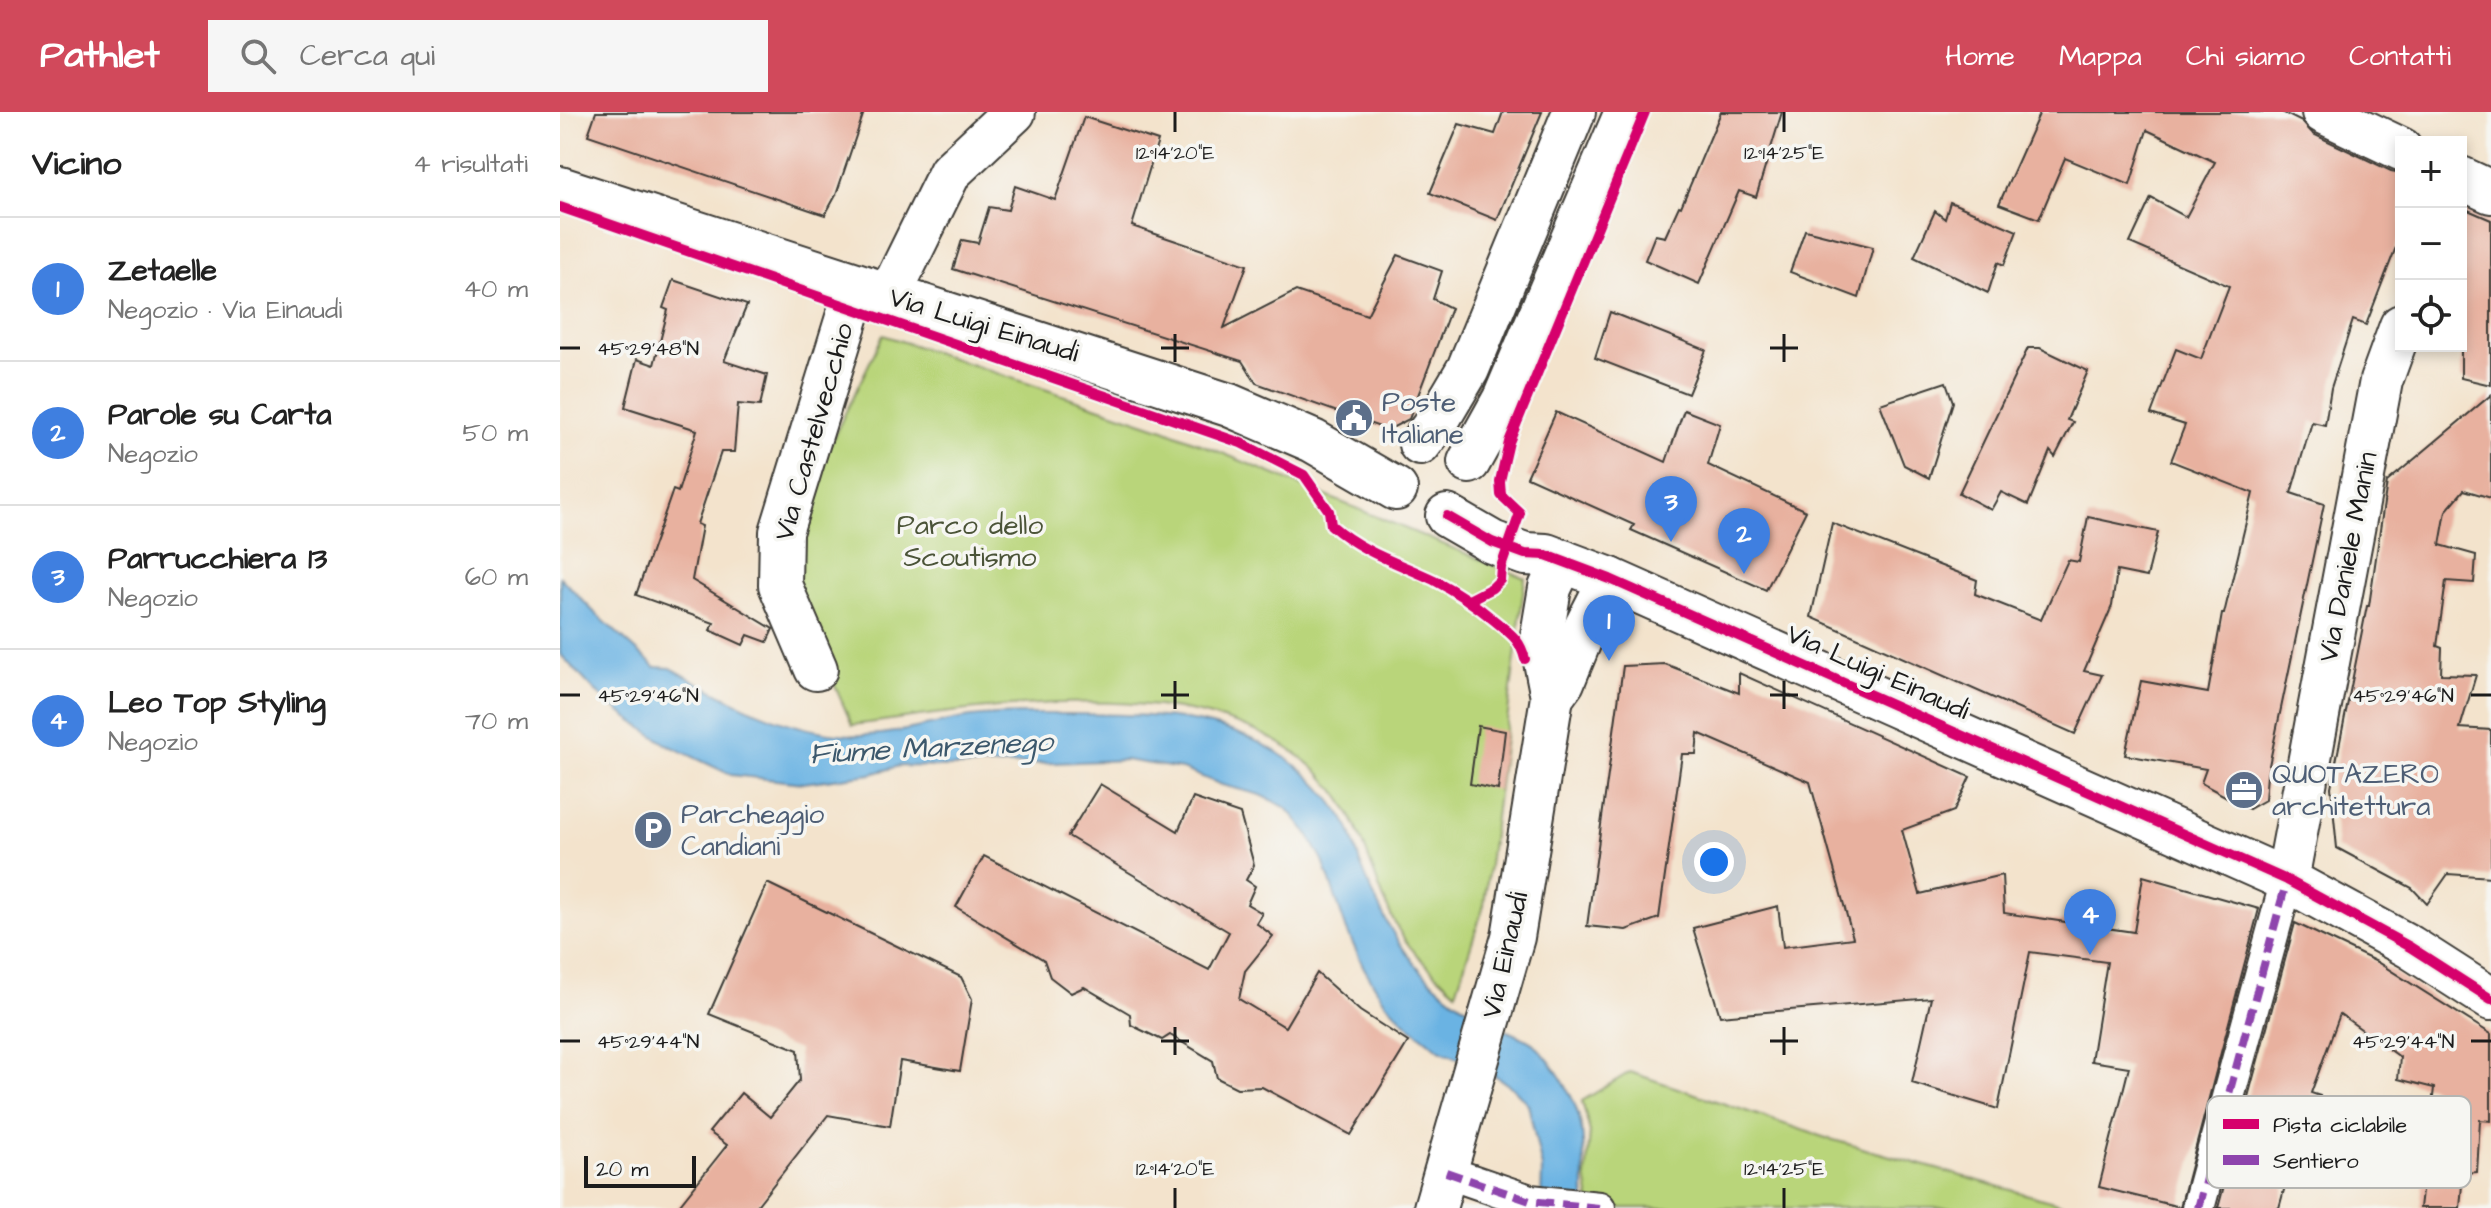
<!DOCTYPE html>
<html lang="it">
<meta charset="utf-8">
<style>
body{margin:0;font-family:"Architects Daughter",sans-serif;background:#f6f6f6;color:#222}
.controls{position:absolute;right:24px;top:24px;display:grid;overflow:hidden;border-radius:0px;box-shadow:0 4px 12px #0003}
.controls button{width:72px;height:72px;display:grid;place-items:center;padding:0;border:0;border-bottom:2px solid #e0e0e0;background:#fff;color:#222;font:40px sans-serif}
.scale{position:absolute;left:24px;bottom:20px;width:112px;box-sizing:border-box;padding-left:8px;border:4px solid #1c1c1c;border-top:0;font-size:22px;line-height:28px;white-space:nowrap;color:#1c1c1c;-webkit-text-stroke:6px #f6f6f2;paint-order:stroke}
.you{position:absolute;left:1154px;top:750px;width:28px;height:28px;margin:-20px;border:6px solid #fff;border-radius:50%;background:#1a73e8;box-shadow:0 0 0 12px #1a73e833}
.badge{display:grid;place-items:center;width:52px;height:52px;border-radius:50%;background:#d1495b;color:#fff;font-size:26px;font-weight:700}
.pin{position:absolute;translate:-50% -66px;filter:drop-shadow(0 2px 4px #0008)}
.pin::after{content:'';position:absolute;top:42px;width:28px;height:24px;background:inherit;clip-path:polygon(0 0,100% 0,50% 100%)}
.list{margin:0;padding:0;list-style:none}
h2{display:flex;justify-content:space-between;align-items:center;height:104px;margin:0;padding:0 32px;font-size:34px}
h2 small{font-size:26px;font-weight:400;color:#767676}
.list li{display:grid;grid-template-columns:52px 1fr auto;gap:24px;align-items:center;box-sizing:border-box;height:144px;padding:0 32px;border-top:2px solid #e0e0e0}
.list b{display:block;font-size:30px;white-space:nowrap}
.list p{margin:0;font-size:26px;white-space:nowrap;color:#767676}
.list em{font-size:26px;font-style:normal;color:#767676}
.icon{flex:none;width:44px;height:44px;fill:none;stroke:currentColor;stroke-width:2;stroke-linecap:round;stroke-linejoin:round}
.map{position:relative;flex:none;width:1931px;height:1096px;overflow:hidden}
header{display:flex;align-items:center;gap:48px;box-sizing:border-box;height:112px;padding:0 40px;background:#d1495b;color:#fff}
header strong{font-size:38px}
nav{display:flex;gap:44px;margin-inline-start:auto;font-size:28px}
.search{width:560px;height:72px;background:#f6f6f6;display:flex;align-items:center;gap:20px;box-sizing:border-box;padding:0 28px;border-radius:0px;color:#767676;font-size:30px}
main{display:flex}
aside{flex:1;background:#fff}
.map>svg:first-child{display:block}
</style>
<header>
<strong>Pathlet</strong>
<div class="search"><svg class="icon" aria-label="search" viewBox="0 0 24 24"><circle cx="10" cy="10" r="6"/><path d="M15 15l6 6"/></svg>Cerca qui</div>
<nav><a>Home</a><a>Mappa</a><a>Chi siamo</a><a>Contatti</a></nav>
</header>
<main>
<aside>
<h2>Vicino<small>4 risultati</small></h2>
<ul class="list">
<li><span class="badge" style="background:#3f7fe0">1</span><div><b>Zetaelle</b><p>Negozio · Via Einaudi</p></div><em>40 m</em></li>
<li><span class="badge" style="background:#3f7fe0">2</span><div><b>Parole su Carta</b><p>Negozio</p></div><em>50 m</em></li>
<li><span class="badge" style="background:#3f7fe0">3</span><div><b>Parrucchiera 13</b><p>Negozio</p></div><em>60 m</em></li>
<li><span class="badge" style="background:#3f7fe0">4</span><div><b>Leo Top Styling</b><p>Negozio</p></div><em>70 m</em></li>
</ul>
</aside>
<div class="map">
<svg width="1931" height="1096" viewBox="0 0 1931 1096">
<rect width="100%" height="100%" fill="#f6f6f2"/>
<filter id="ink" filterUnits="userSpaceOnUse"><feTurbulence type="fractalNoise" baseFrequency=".0125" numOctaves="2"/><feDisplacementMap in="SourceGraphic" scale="16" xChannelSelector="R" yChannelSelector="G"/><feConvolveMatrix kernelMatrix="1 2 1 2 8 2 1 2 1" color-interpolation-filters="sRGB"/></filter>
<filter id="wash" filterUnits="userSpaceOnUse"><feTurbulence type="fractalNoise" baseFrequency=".006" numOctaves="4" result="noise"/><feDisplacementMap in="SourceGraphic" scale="32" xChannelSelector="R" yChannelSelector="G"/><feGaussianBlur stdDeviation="1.8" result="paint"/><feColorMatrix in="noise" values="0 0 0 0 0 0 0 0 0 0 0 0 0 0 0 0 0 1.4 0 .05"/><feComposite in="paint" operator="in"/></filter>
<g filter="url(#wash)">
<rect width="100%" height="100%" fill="#f3e3cc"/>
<g fill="#b9d57a" stroke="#6a784b" stroke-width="2">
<path d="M 323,223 L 604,317 L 965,466 L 924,793 L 896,880 C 878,864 859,848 845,828 C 814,783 808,718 772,675 C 670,551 432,595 292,613 L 230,471 L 228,419 Z"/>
<polygon points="1070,960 1263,1025 1515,1096 1031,1096 1026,1065 1030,1020 1022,989"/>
</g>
<path fill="#6bb3e3" stroke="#446880" stroke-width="2" d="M 0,465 L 35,501 L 95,555 L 111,556 C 167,587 225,620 291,623 C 330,625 372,611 411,605 C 444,601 475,602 508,602 C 591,603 670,600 739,656 C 760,673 776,693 789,716 C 794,727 796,740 800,751 C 814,786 831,824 855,852 C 879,880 910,900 943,917 C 953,922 967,926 975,933 C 994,952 1012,980 1019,1005 C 1027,1034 1022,1066 1025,1096 L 981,1092 L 982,1056 L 968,992 L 955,978 L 926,957 L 881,939 L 849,914 L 825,890 L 804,856 L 787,819 L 763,749 L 747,720 L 727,696 L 701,683 L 662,673 L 622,657 L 565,648 L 397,655 L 339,654 L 311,662 L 243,671 L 171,663 L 106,632 L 65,604 L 35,579 L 0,542 Z"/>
<g id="blocks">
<g fill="#e8b19f">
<polygon points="36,0 304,0 276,83 265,103 28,23"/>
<polygon points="943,0 982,0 937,108 870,81 899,12 935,22"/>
<polygon points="1161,0 1222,0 1196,85 1179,79 1139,172 1085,148 1095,123 1105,125 1119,94 1121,95"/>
<polygon points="1480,0 1722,0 1742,10 1753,22 1831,59 1841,61 1841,122 1806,213 1793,208 1771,276 1765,313 1752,310 1731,381 1764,392 1707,663 1705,688 1689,697 1641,671 1646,657 1565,643 1581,569 1648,581 1662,502 1664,502 1693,381 1611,349 1625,313 1591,302 1616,237 1641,247 1669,174 1570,131 1591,86 1626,105 1655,50 1587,18 1570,73 1505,46 1479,107 1439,92"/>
<polygon points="524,5 598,29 572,114 687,153 664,216 736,179 807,203 838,143 882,159 873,187 891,196 849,307 828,318 696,271 682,249 393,157 402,128 418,131 429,95 448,98 455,74 495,88"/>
<polygon points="1390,90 1457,119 1444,153 1438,150 1428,181 1354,145 1375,99 1385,107"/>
<polygon points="1901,95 1931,108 1931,273 1901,266"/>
<polygon points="1245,118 1313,135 1299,186 1230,160"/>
<polygon points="113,168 187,193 164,249 207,263 200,294 178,292 174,340 161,340 137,412 142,414 132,468 213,517 207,530 188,523 183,533 150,518 154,511 76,483 113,378 118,380 137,318 65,295 77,247 94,253 108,198 103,196"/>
<polygon points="1050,200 1146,238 1128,282 1035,246"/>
<polygon points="1468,236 1480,236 1528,259 1507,308 1513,310 1495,345 1490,339 1468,393 1441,380 1431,398 1399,381"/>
<polygon points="1386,270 1393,290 1369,366 1344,353 1320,292"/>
<polygon points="1931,283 1931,386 1904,378 1886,399 1880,433 1916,443 1914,471 1886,469 1877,534 1882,536 1881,562 1916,563 1900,616 1931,618 1931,765 1888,762 1867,792 1852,776 1777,736 1771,675 1807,494 1809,494 1827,370"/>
<polygon points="1124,298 1160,312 1148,353 1246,399 1206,478 1071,418 1074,413 967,365 996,300 1106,350"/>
<polygon points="1528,405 1598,420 1587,465 1557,459 1552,494 1524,559 1542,563 1515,622 1251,505 1272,411 1417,468 1415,482 1481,508 1508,448 1519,450"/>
<polygon points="1105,552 1179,581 1179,561 1410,665 1394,699 1342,718 1360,782 1442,763 1444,801 1574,820 1583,764 1699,797 1620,1095 1539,1075 1569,955 1531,949 1547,850 1470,840 1438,997 1352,971 1371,886 1160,904 1133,816 1218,794 1223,835 1293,826 1250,670 1138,621 1136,642 1122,642 1099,806 1066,818 1027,814 1063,554"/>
<polygon points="918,614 945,619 938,678 910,672"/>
<polygon points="540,672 618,719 633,686 680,702 694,753 686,768 695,774 687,792 702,801 696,811 713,824 685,859 679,887 725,915 757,861 800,899 848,930 791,1023 702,975 677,976 657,966 653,949 610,923 602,928 571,913 570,902 524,875 511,881 490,865 484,848 396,795 424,744 649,858 669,820 508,724"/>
<polygon points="207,771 401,865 412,887 400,959 340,949 330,1014 268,1003 195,1096 117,1096 167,1033 149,1020 181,981 210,1005 240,968 238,938 149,902"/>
<polygon points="1735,811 1817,850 1931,922 1931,1009 1920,1008 1917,1060 1903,1061 1900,1096 1860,1096 1874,976 1838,967 1840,945 1780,902 1751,981 1760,984 1743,1049 1732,1049 1719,1096 1658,1096"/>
</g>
</g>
</g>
<g filter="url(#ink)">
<use href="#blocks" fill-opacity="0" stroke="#3c3a36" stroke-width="2"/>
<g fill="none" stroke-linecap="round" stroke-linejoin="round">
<g stroke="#3c3a36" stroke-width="36">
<g id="pedestrian">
<polyline points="886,1060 970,1089 1039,1096"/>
<polyline points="1638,1096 1727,768"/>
</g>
</g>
<g stroke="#3c3a36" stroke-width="46">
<g id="minor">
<polyline points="1763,0 1841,37"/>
<polyline points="1901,66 1931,80"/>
<polyline points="0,76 669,293 753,329 836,377"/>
<polyline points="329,184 390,60 454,0"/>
<polyline points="860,332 878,308 908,257 1014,0"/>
<polyline points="909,350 944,287 1066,0"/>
<polyline points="887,404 932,430 965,442 986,443 1050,467 1727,768 1850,835 1931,887"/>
<polyline points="256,557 220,473 221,420 297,173"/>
<polyline points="992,585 1003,570 1026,514 1050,467"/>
<polyline points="1727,768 1821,269 1841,214"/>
<polyline points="875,1096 953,825 992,585 981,529 990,476 1003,449"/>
</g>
</g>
<use href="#pedestrian" stroke="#fff" stroke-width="32"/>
<use href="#minor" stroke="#fff" stroke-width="42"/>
<g stroke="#8e44ad" stroke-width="8" stroke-dasharray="16 8" stroke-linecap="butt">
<polyline points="886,1060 970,1089 1039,1096"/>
<polyline points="1638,1096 1727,768"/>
</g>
<g stroke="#f6f6f2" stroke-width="15">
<g id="cycleway">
<path d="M 0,95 L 681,331 L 744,363 L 769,399 L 771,413 C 802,440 838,451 874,468 C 897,480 916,493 935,509 C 951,522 960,527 965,547"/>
<polyline points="887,404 932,430 965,442 986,443 1050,467 1727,768 1850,835 1931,887"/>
<polyline points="909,488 932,476 940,468 941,455 960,401 941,383 940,369 949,330 1085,0"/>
</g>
</g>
<use href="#cycleway" stroke="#d6006c" stroke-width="10"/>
</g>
</g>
<path fill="none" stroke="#1c1c1c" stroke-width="3" d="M 615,0 L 615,20M 1224,0 L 1224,20M 615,222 L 615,250M 1224,222 L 1224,250M 0,236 L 20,236M 601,236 L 629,236M 1210,236 L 1238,236M 615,569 L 615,597M 1224,569 L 1224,597M 0,583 L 20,583M 601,583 L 629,583M 1210,583 L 1238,583M 1911,583 L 1931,583M 615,915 L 615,943M 1224,915 L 1224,943M 0,929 L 20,929M 601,929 L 629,929M 1210,929 L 1238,929M 1911,929 L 1931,929M 615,1076 L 615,1096M 1224,1076 L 1224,1096"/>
<defs>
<g id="civic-disc" transform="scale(2)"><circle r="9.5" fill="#5c6f8a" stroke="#f6f6f2"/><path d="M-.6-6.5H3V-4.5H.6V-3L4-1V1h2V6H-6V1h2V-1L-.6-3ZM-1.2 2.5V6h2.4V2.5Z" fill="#fff"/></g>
<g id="office-disc" transform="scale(2)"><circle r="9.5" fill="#5c6f8a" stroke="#f6f6f2"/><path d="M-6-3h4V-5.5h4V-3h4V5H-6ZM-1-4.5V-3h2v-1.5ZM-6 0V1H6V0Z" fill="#fff"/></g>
<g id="parking-disc" transform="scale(2)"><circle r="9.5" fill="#5c6f8a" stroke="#f6f6f2"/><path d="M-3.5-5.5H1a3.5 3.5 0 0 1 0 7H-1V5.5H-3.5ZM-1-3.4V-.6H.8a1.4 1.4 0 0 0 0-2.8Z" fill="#fff"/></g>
</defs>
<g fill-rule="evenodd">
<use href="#civic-disc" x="794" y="306"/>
<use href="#office-disc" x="1684" y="678"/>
<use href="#parking-disc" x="93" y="718"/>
</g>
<g text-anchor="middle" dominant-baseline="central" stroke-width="7" stroke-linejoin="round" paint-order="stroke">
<g font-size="28" fill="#1c1c1c" stroke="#f6f6f2">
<text transform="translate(424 213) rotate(17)">Via Luigi Einaudi</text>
<text transform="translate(254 320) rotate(-74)">Via Castelvecchio</text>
<text transform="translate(1788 445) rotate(-79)">Via Daniele Manin</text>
<text transform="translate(1318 560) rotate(24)">Via Luigi Einaudi</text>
<text transform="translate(945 843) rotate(-77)">Via Einaudi</text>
</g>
<g font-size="28" fill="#4e5e75" stroke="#f6f6f2" text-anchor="start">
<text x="822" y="290">Poste<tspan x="822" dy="32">Italiane</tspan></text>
<text x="1712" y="662">QUOTAZERO<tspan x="1712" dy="32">architettura</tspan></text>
<text x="121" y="702">Parcheggio<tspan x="121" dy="32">Candiani</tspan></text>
</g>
<g font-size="28" fill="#4b5438" stroke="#f6f6f2">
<text x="410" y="413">Parco dello<tspan x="410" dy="32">Scoutismo</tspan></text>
</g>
<g font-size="30" font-style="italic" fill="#3c586c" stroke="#f6f6f2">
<text transform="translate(371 636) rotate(-3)">Fiume Marzenego</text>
</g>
</g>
<rect x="1647" y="984" width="264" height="92" rx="12" fill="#f6f6f2" stroke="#b5b5b2" stroke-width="2"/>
<rect x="1663" y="1007" width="36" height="10" fill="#d6006c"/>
<rect x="1663" y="1043" width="36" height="10" fill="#8e44ad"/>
<g font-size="22" fill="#1c1c1c">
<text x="1713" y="1020">Pista ciclabile</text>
<text x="1713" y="1056">Sentiero</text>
</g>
<g font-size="20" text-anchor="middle" fill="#1c1c1c" stroke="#f6f6f2" stroke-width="7" stroke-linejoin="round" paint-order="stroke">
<text x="615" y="47">12°14'20"E</text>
<text x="1224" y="47">12°14'25"E</text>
<text x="88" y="243">45°29'48"N</text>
<text x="88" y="590">45°29'46"N</text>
<text x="1843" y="590">45°29'46"N</text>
<text x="88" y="936">45°29'44"N</text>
<text x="1843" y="936">45°29'44"N</text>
<text x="615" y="1063">12°14'20"E</text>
<text x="1224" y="1063">12°14'25"E</text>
</g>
</svg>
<div class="controls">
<button>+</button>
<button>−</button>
<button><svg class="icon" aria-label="locate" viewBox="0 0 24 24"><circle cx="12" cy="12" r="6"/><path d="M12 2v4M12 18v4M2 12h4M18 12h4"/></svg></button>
</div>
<div class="scale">20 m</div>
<div class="you"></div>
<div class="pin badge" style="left:1049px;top:549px;background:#3f7fe0">1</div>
<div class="pin badge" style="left:1184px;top:462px;background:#3f7fe0">2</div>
<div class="pin badge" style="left:1111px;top:430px;background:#3f7fe0">3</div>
<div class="pin badge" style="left:1530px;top:843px;background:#3f7fe0">4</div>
</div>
</main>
